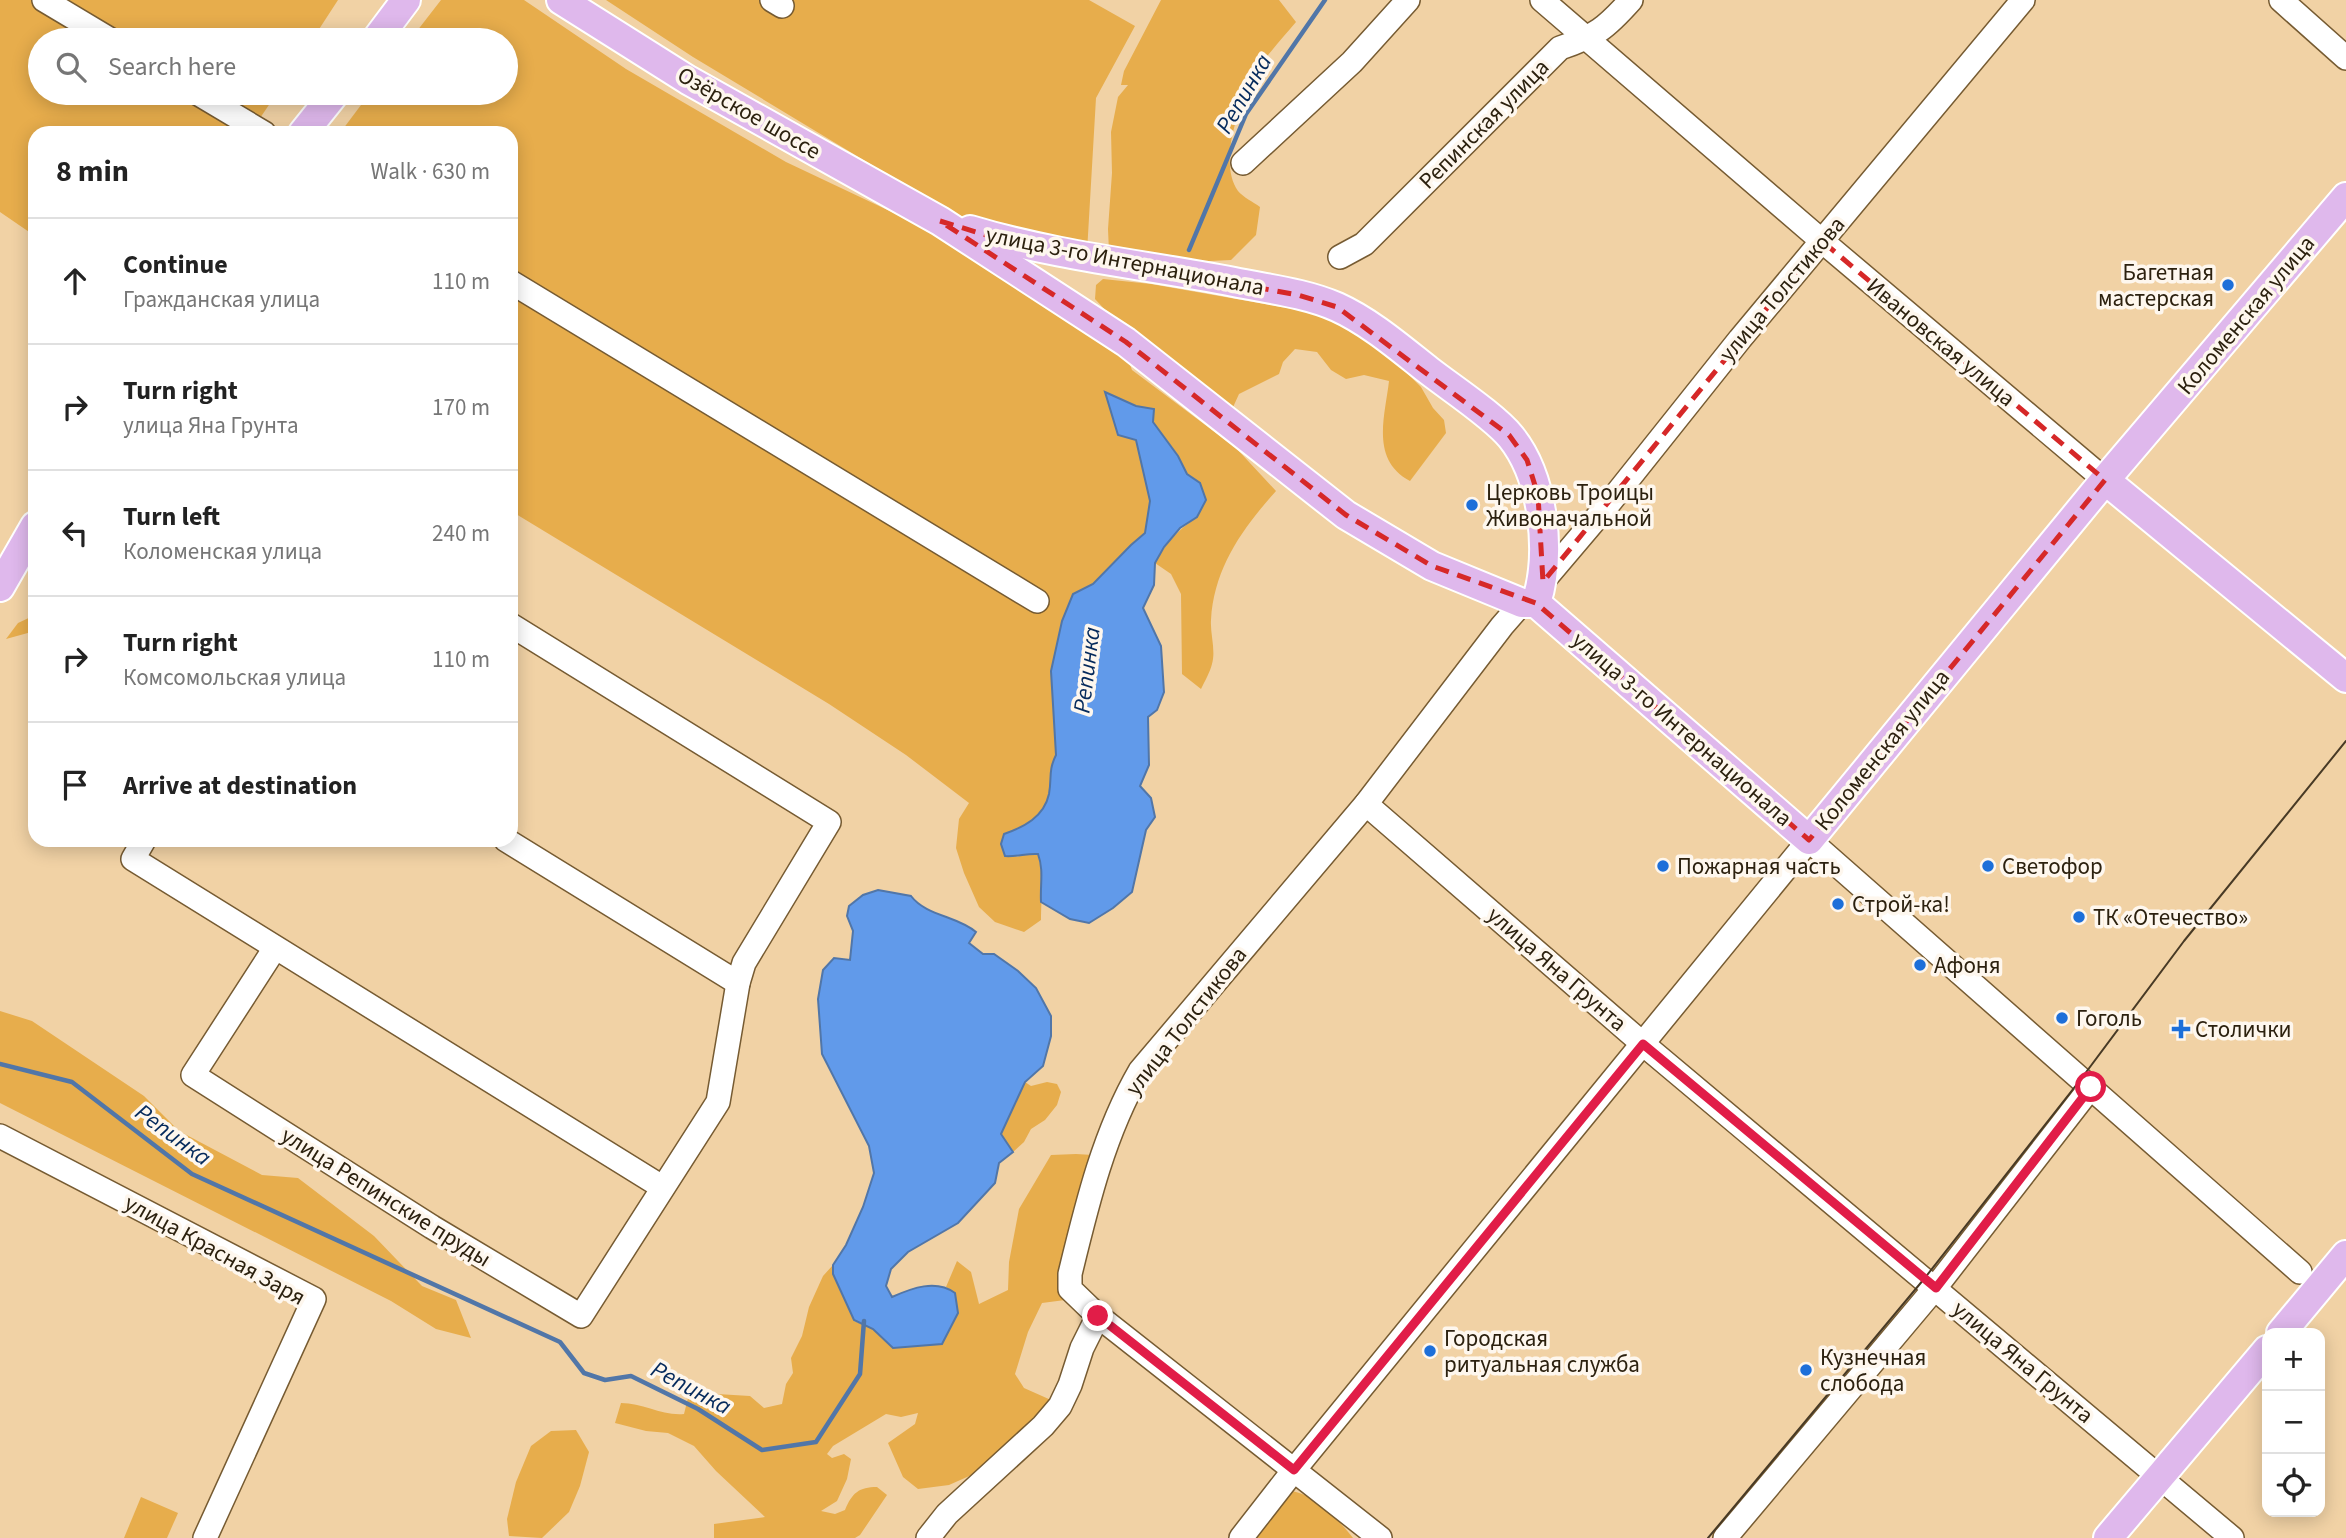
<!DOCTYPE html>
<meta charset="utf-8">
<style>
body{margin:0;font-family:"Source Sans 3",sans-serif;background:#f6f6f6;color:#222}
.controls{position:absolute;right:21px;bottom:21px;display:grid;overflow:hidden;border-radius:14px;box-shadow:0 4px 18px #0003}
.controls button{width:63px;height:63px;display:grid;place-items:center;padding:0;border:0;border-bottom:2px solid #e0e0e0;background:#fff;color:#222;font:35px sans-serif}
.stop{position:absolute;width:21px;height:21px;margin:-16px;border:5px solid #e11d48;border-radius:50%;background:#fff}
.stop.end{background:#e11d48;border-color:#fff;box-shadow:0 2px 7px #0008}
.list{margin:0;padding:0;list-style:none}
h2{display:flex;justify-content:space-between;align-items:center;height:91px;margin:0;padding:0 28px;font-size:30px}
h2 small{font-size:23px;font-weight:400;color:#767676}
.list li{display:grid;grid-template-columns:46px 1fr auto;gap:21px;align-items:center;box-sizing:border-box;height:126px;padding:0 28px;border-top:2px solid #e0e0e0}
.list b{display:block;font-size:26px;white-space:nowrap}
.list p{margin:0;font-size:23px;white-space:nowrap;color:#767676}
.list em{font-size:23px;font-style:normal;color:#767676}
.icon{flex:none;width:38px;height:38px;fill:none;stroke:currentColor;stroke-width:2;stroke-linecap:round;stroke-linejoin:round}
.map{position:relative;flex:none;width:2346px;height:1538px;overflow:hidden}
.search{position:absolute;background:#fff;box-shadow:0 4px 18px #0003;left:28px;top:28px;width:490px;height:77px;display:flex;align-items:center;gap:18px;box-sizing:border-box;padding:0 24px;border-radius:38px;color:#767676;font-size:26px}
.panel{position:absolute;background:#fff;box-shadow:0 4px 18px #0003;left:28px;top:126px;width:490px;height:721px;border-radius:21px}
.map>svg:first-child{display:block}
</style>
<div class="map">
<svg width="2346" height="1538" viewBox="0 0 2346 1538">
<rect width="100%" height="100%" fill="#f1d2a5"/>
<g fill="#e7ad4c">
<polygon points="0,0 338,0 312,40 40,40 40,93 277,93 250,133 35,133 35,236 0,212"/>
<path d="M 441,0 L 524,0 L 626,69 L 786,162 L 915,223 L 1024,286 L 1126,354 L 1132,370 L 1236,448 L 1276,491 C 1242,529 1214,568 1211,620 C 1210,634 1216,650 1212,664 C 1210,672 1205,681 1201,689 L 1182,674 L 1181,594 L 1171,574 L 1155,563 C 1166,543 1178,530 1197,517 L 1200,483 L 1187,474 L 1178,455 L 1153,422 L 1154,409 L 1136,406 L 1105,393 L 1111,408 L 1136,440 L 1150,501 L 1145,533 L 1131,545 L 1093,584 L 1073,594 L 1062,621 L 1051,671 L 1057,755 C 1048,771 1052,778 1049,794 C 1044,817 1024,827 1004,834 L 1017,857 L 1028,853 L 1038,854 C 1044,870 1041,902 1041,920 L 1024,932 L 995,922 L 979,907 L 964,873 L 956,848 L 959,819 L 969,803 L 906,755 L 829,704 L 511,511 L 511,133 L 340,133 L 370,93 L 506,93 L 506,40 L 410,40 Z"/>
<polygon points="606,0 1089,0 1135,26 1096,98 1087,252 960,216 910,188 693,57"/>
<path d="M 1161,0 L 1279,0 L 1296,22 C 1286,34 1275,46 1265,59 C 1245,86 1215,159 1238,191 C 1243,197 1253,202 1260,207 L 1256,235 L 1231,260 L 1167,263 L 1109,252 L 1108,229 L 1112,173 L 1111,132 L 1118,97 L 1128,85 L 1121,85 L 1124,71 Z"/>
<path d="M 1103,279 L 1151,284 L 1321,314 L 1354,330 L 1401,367 L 1421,387 L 1433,408 L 1444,420 L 1446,433 L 1410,481 C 1370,460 1385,416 1389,381 L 1364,375 L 1346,379 L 1331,370 L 1317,352 L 1295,349 L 1283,362 L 1279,374 L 1239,394 L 1229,416 L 1207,392 L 1108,313 L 1095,299 L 1096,285 Z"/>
<polygon points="35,615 35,631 6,639 18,623"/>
<polygon points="0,1011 32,1021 144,1096 179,1131 262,1175 298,1178 374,1236 422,1286 456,1300 471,1338 436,1329 391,1301 0,1103"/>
<polygon points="1025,1082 1031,1086 1047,1082 1057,1084 1061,1092 1057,1105 1045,1120 1031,1129 1024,1142 1013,1152 1001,1135"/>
<path d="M 1076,1154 L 1093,1155 L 1057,1280 L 1065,1300 L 1042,1303 L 1028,1332 L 1015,1374 L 1024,1388 L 1051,1400 L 1037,1429 L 976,1473 L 949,1485 L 918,1489 L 903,1477 L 888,1443 L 915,1424 L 918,1413 L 901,1417 L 886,1414 L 833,1446 L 827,1454 L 832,1458 L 844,1454 L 851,1459 L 847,1479 L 837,1501 L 821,1511 L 835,1514 L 845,1510 C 852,1493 859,1487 877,1487 L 887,1495 L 860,1535 L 855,1538 L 714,1538 L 714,1524 L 765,1517 L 716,1471 L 694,1446 L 668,1433 L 646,1431 L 615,1423 L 621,1403 C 643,1403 662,1416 684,1414 L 691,1386 L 717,1394 L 750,1396 L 764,1408 L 782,1404 L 786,1384 L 793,1373 L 791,1358 L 802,1336 L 809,1307 L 823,1276 L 833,1265 L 833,1274 L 854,1321 L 873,1329 L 893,1348 L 945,1336 L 950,1330 L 955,1293 L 946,1287 L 957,1261 L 971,1272 L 979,1304 L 1008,1290 L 1009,1262 L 1019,1209 L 1051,1155 Z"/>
<polygon points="576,1430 589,1452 580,1486 569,1512 542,1538 509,1536 507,1519 516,1482 531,1446 551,1431"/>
<path d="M 1290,1491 C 1316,1494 1337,1518 1353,1538 L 1250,1538 Z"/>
<polygon points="141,1497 178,1513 167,1538 124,1538"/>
</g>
<g fill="#619aea" stroke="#5176a8" stroke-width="2">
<path d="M 1105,392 L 1136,406 L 1154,409 L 1153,422 L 1178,456 L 1187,474 L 1200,483 L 1206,500 L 1197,517 L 1180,528 L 1164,547 L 1155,563 L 1154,585 L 1143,608 L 1161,646 L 1164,692 L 1157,710 L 1148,717 L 1149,765 L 1140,786 L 1151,798 L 1155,817 L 1146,830 L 1132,892 L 1113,908 L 1089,923 L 1070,919 L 1041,902 C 1040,885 1044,870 1038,854 C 1027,853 1017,857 1005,856 L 1001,844 L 1004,834 C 1024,827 1044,817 1049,794 C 1052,778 1048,771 1056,755 L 1051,671 L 1062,621 L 1073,594 L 1093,584 L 1131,545 L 1145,533 L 1150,501 L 1136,440 L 1118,435 Z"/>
<path d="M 878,890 L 911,896 C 926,916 958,916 976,932 L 969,943 L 983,954 L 994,954 L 1018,971 L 1036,988 L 1051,1016 L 1051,1036 L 1043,1066 L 1025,1082 L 1001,1134 L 1013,1152 L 999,1163 L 995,1183 L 958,1223 L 908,1252 L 891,1269 L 886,1286 L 892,1297 C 912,1288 936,1279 955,1293 L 958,1313 L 942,1344 L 893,1348 L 873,1329 L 854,1320 L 833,1274 L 833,1265 L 846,1245 L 863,1207 L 874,1173 L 869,1146 L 822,1054 L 818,999 L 823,970 L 834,958 L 850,960 L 853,931 L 847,916 L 849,906 L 863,895 Z"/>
</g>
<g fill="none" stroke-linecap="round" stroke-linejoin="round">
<g stroke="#5176a8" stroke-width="4.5">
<polyline points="1189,250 1246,114 1325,0"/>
<polyline points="0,1064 72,1082 192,1174 560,1342 584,1373 605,1380 631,1376 698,1409 762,1450 816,1442 860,1374 864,1321"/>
</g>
<g stroke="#765b32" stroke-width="26">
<g id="minor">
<polyline points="44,0 111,40"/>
<polyline points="772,0 782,6"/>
<polyline points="1542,0 1822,241 2105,480"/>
<polyline points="2281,0 2346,58"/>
<polyline points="197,93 264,133"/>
<polyline points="1243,163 1352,62 1408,0"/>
<path d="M 1340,257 L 1364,244 L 1560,48 C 1596,36 1606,28 1631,0"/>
<polyline points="511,282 1037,601"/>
<polyline points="1543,581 1610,502 1740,339 2023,0"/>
<polyline points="1366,804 1643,1044 2232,1538"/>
<polyline points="144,840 133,859 662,1187"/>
<polyline points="506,840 738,983"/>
<polyline points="275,948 193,1075 432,1227 581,1316 718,1102 738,983 744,963 829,822 511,625"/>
<polyline points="0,1136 314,1299 205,1538"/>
<polyline points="928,1538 947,1514 1043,1426 1060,1406 1070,1385 1082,1348 1098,1316"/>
<polyline points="1241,1538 1294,1470 1809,840 2300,1272"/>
<path d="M 1380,1538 L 1098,1316 L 1070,1289 L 1070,1274 C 1087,1204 1104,1133 1140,1071 L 1366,804 L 1502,626 L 1522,603"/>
<polyline points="1725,1538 1935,1288 2091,1087"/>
</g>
</g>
<g stroke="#fff" stroke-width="32">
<g id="major">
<polyline points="561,0 688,80 940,221 1126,342 1346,515 1432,566 1522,603 1536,603 1809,840 2105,480 2346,197"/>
<polyline points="376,40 406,0"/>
<polyline points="303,133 335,93"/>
<path d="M 970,230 C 1056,256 1146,265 1234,282 C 1268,289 1305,293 1337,307 C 1370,322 1400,348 1428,370 C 1451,388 1494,416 1511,437 C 1544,478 1552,554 1536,603"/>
<polyline points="2105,480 2346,678"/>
<polyline points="0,587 35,526"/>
<polyline points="2281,1333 2346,1255"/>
<polyline points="2108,1538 2267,1350"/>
</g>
</g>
<use href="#minor" stroke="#fff" stroke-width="23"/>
<use href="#major" stroke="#dfb8ec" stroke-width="28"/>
<polyline stroke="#483a25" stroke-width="2" points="1708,1538 1924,1279 2081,1079 2184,941 2346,741"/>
</g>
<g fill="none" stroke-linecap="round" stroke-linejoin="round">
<polyline stroke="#e11d48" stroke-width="9" points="1098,1316 1294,1470 1643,1044 1936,1288 2091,1087"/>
</g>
<path fill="none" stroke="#d62828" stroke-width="5" stroke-dasharray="14 9" stroke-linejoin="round" d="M 940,221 L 1009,242 L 1298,295 L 1337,307 L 1509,435 L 1527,460 L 1538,495 L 1543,582 L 1822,241 L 2105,480 L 1809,840 L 1536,603 L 1432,566 L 1346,515 L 1126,342 Z"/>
<g fill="#1d6fd9" stroke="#fef7ee" stroke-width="2.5">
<circle cx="2228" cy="285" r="7"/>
<circle cx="1472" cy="505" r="7"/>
<circle cx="1663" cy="866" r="7"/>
<circle cx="1988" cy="866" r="7"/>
<circle cx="1838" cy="904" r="7"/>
<circle cx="2079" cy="917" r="7"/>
<circle cx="1920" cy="965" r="7"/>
<circle cx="2062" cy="1018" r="7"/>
<path d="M2177.5 1018.5h7v7h7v7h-7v7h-7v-7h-7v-7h7z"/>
<circle cx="1430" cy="1351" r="7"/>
<circle cx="1806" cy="1370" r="7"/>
</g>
<g text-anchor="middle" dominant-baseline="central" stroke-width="7" stroke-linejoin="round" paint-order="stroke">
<g font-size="23" fill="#2c210f" stroke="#fef7ee">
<text transform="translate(749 113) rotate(30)">Озёрское шоссе</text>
<text transform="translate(1484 124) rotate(-45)">Репинская улица</text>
<text transform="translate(1125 261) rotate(11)">улица 3-го Интернационала</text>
<text transform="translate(1782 289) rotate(-50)">улица Толстикова</text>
<text transform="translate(2246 315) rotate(-50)">Коломенская улица</text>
<text transform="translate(1941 342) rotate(40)">Ивановская улица</text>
<text transform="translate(1682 729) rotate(41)">улица 3-го Интернационала</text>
<text transform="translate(1882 750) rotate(-51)">Коломенская улица</text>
<text transform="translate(1557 969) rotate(41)">улица Яна Грунта</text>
<text transform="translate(1186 1021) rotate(-52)">улица Толстикова</text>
<text transform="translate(386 1197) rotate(32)">улица Репинские пруды</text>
<text transform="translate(215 1250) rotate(29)">улица Красная Заря</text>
<text transform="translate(2023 1362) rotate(40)">улица Яна Грунта</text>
</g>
<g font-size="23" fill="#2c210f" stroke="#fef7ee" text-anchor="start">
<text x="2214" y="272" text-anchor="end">Багетная<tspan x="2214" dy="26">мастерская</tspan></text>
<text x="1486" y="492">Церковь Троицы<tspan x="1486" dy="26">Живоначальной</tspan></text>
<text x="1677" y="866">Пожарная часть</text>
<text x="2002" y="866">Светофор</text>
<text x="1852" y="904">Строй-ка!</text>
<text x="2093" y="917">ТК «Отечество»</text>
<text x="1934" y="965">Афоня</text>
<text x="2076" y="1018">Гоголь</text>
<text x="2195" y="1029">Столички</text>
<text x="1444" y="1338">Городская<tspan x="1444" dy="26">ритуальная служба</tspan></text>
<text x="1820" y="1357">Кузнечная<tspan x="1820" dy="26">слобода</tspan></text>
</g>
<g font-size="24" font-style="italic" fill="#052a5c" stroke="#fef7ee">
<text transform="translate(1244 94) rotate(-60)">Репинка</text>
<text transform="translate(1087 670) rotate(-83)">Репинка</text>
<text transform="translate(173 1135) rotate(36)">Репинка</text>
<text transform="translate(691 1388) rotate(28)">Репинка</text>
</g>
</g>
</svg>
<div class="controls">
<button>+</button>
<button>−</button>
<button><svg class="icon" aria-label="locate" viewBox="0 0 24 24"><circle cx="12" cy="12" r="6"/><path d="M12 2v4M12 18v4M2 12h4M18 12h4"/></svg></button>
</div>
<div class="stop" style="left:2091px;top:1087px"></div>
<div class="stop end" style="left:1098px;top:1316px"></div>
<div class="search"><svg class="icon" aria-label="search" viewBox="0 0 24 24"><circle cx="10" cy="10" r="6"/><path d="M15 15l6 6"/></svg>Search here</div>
<section class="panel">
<h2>8 min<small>Walk · 630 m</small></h2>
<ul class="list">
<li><svg class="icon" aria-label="ahead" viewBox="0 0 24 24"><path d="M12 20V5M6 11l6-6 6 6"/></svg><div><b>Continue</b><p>Гражданская улица</p></div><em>110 m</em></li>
<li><svg class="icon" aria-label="right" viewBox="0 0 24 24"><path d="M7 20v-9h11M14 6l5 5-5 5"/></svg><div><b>Turn right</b><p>улица Яна Грунта</p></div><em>170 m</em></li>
<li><svg class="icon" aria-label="left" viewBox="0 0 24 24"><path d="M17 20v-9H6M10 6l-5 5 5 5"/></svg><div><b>Turn left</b><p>Коломенская улица</p></div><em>240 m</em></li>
<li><svg class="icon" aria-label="right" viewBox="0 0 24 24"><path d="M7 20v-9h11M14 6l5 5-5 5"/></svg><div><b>Turn right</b><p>Комсомольская улица</p></div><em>110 m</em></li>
<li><svg class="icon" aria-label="arrive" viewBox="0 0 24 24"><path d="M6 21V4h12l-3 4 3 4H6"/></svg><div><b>Arrive at destination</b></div></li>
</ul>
</section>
</div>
